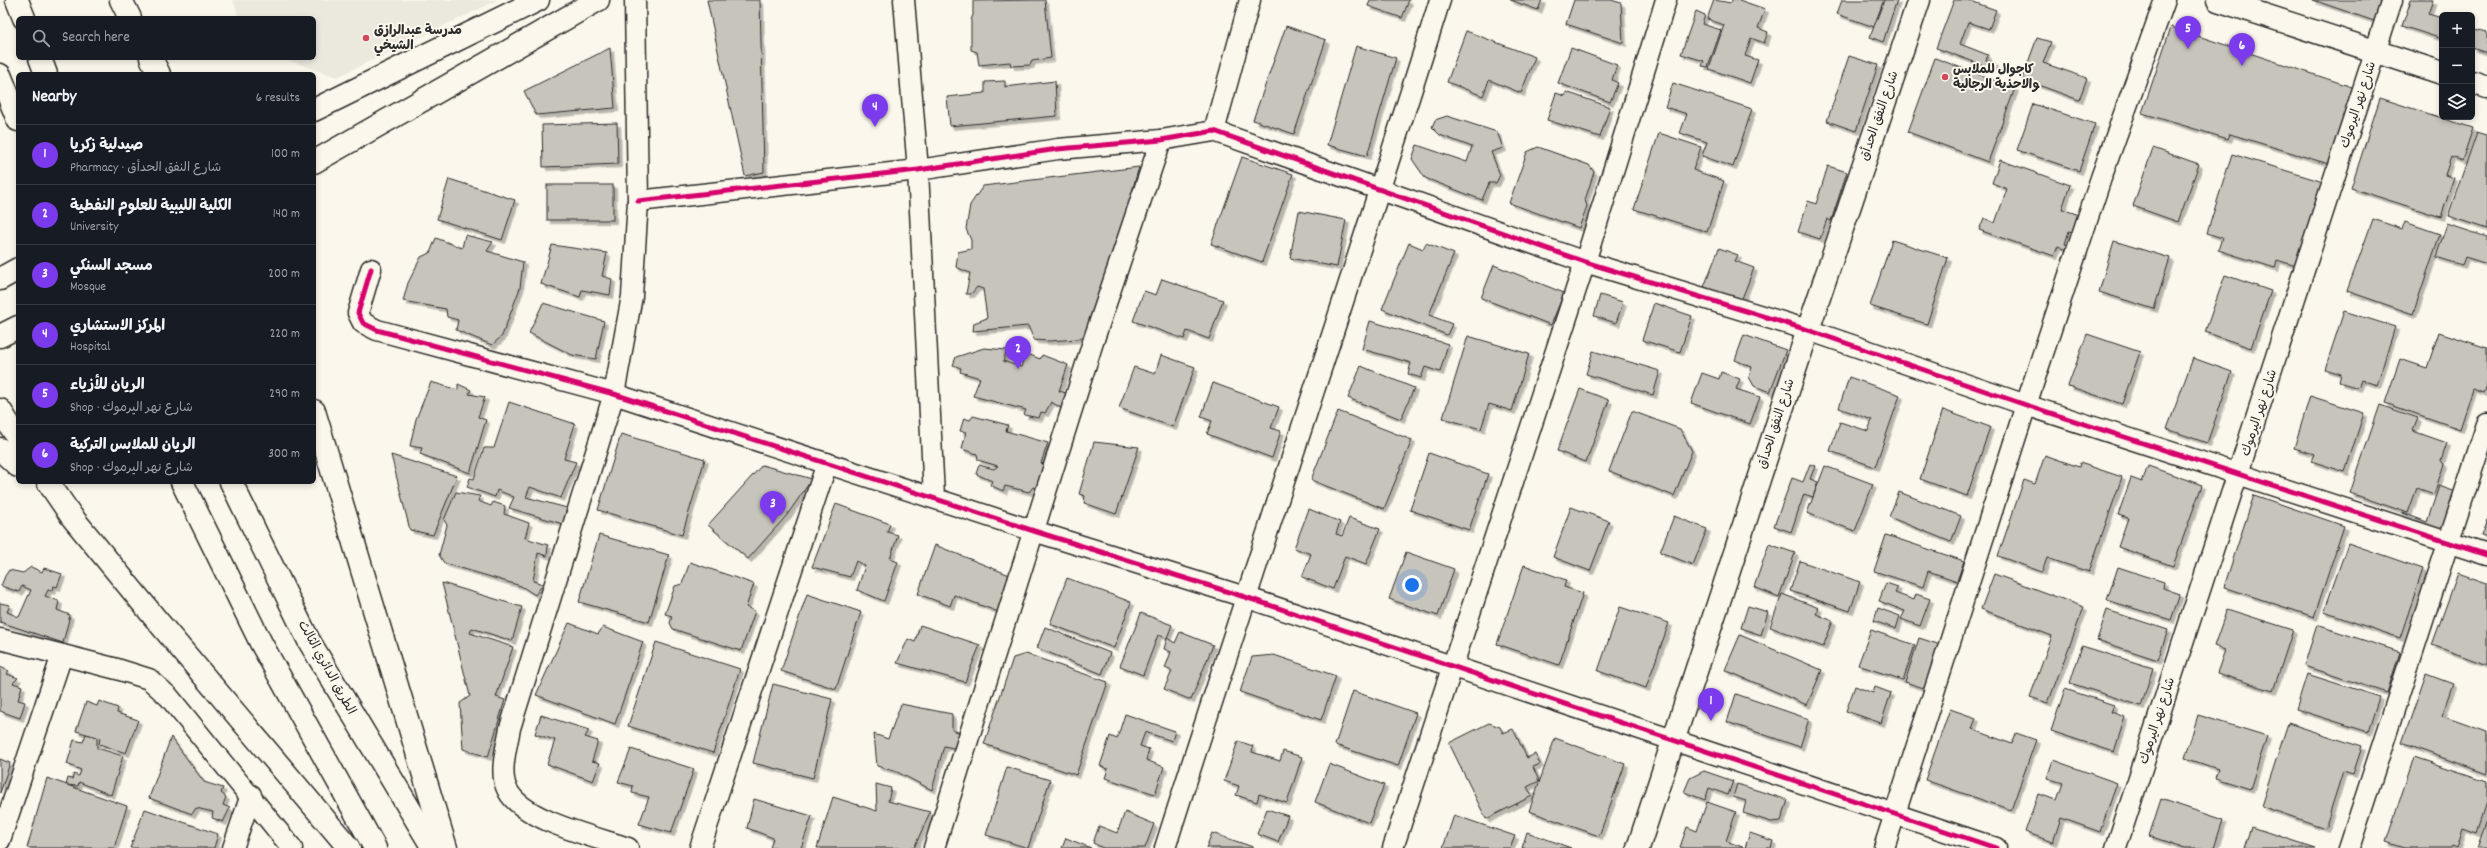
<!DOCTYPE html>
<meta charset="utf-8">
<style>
body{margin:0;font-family:Dekko,"Playpen Sans Arabic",sans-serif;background:#20242c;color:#f1f3f6}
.controls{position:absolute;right:12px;top:12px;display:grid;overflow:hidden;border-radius:6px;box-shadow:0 2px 6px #0003}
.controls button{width:36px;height:36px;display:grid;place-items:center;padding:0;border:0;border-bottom:1px solid #363941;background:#171b24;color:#f1f3f6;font:20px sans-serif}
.you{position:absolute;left:1412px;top:585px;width:14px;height:14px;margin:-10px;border:3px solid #fff;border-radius:50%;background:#1a73e8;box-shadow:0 0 0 6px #1a73e833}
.badge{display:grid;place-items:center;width:26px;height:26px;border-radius:50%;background:#7c3aed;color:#fff;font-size:13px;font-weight:700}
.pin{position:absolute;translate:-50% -33px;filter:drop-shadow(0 1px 2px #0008)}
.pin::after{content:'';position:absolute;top:21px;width:14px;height:12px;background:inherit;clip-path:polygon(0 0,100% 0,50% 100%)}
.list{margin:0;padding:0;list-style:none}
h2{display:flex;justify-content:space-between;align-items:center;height:52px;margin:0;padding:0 16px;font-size:17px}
h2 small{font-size:13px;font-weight:400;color:#9ea1a6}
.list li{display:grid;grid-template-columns:26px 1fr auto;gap:12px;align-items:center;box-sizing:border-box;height:60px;padding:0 16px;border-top:1px solid #363941}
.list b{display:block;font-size:15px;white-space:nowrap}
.list p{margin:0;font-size:13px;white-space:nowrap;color:#9ea1a6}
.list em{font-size:13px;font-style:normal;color:#9ea1a6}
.icon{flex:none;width:22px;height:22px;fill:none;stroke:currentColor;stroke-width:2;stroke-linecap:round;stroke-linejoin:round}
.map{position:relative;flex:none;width:2487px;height:848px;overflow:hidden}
.search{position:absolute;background:#171b24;box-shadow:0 2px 6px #0003;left:16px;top:16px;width:300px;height:44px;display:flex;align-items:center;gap:10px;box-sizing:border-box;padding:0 14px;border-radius:6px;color:#9ea1a6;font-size:15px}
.panel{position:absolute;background:#171b24;box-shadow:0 2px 6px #0003;left:16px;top:72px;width:300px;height:412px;border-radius:6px}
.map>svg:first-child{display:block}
</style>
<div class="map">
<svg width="2487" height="848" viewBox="0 0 2487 848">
<defs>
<filter id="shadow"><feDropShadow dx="3.5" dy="3.5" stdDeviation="0" flood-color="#0004"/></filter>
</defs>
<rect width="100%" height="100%" fill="#fbf7ec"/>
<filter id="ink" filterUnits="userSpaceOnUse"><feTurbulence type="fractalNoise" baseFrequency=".025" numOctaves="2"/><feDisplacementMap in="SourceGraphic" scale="8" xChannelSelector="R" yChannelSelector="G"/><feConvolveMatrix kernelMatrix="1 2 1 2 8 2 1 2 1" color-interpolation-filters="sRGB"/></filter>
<g filter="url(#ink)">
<polygon fill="#ebe8de" points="233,0 498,0 337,77 281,58 314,58 314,18 239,18"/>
<g fill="#c7c4bc" stroke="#2b2b2b" filter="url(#shadow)">
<polygon points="707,0 760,0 764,172 745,176"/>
<polygon points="1045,0 1051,58 1032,61 1030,65 1011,66 1010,62 979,65 977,52 971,50 971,20 973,15 973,1"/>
<polygon points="1370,0 1409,0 1402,18 1368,6"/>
<polygon points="1510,0 1542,0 1538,10"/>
<polygon points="1574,0 1611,0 1621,3 1623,43 1566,24"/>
<polygon points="1714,0 1731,3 1732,0 1739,0 1765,9 1758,28 1768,32 1764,43 1751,38 1745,56 1758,60 1750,83 1709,69 1724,25 1707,19"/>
<polygon points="1842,0 1884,0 1874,27 1837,14"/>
<polygon points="1884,0 1897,0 1883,42 1870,37"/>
<polygon points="1954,0 1968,0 1996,10 1989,29 1968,22 1960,44 1988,55 1986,60 1995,63 1993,69 1936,48"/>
<polygon points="2313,0 2381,0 2374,21"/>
<polygon points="2411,0 2433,0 2428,14 2442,18 2442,39 2402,26"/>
<polygon points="1696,11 1705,15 1702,24 1721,30 1708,67 1702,66 1704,61 1681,54"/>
<polygon points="1286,26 1326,40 1294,134 1253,120"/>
<polygon points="2171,27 2358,89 2332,165 2230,134 2228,139 2142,113"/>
<polygon points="2472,28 2487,32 2487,53 2472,48"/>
<polygon points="1466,31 1535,57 1521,93 1489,80 1483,96 1447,82"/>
<polygon points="2037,38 2051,42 2043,63 2087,78 2079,100 2022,79"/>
<polygon points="1356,46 1396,58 1367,156 1327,145"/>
<polygon points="610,48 615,108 536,115 524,91"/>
<polygon points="1571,48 1617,65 1612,80 1618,83 1610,102 1558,83"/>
<polygon points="1849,56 1878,65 1856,131 1827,121"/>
<polygon points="1935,58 2015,88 1988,162 1908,132"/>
<polygon points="1005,81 1005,87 1055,81 1057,116 950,126 947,97 985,93 985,82"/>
<polygon points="1673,83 1752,109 1733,167 1702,156 1707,142 1680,133 1687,114 1665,107"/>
<polygon points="1566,92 1610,107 1600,137 1547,120 1556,93 1565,96"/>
<polygon points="2380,98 2473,128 2462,161 2451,157 2445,175 2454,178 2441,217 2351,188"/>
<polygon points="2033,104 2095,124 2079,171 2017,150"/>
<polygon points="1447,116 1497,132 1503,148 1491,152 1500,175 1496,183 1489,183 1482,200 1425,178 1412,159 1417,145 1467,162 1472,147 1440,135 1432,127 1435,120"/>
<polygon points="617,123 618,164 543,167 542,125"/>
<polygon points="2477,132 2487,135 2487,229 2448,216"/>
<polygon points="1659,133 1701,147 1693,170 1724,181 1707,232 1634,209"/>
<polygon points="1538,147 1589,165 1594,172 1585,200 1587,206 1579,228 1509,203 1527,152"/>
<polygon points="2153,148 2199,164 2178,222 2133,206"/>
<polygon points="2232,154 2323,182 2296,266 2277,260 2275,268 2218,250 2222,238 2207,233"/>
<polygon points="1242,157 1293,174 1262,262 1211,244"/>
<polygon points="2000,160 2070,185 2062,209 2085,217 2079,235 2069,231 2065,244 2068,245 2067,250 2058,246 2054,256 1979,230 1984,218 1995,223 2007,189 1992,183"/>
<polygon points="1828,166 1847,172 1831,221 1827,219 1820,239 1798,232 1808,201 1816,204"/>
<polygon points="1139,167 1092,331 1078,339 1049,341 1034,340 1028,326 973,331 974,323 987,318 983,289 977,287 971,294 966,294 970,273 956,267 958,252 971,249 971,240 966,229 970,205 983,186"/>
<polygon points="449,179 515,200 502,240 437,219"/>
<rect x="547" y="185" width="66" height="35"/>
<polygon points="1299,211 1346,220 1337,267 1290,258"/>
<polygon points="2373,219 2402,229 2405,222 2440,234 2413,314 2347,291"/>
<polygon points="2447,224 2487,237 2487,264 2465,257 2462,265 2436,257"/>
<polygon points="465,235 493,242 487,251 523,262 520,288 502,336 492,345 456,330 458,320 447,317 446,309 403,301 408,283 421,257 430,253 436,238 462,248"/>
<polygon points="1892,240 1948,258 1927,324 1870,306"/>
<polygon points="2114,241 2170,258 2154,309 2099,292"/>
<polygon points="1409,243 1423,249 1426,243 1454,254 1429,315 1452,324 1447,335 1382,309"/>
<polygon points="552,245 607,253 602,276 612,279 610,295 582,290 580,297 541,284"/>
<polygon points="1719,248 1738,255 1735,261 1754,268 1741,301 1704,287"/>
<polygon points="1494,265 1564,293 1551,325 1481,298"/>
<polygon points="2225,275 2271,291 2251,348 2205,332"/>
<polygon points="1162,279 1223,300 1209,339 1187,331 1184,339 1133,321 1144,291 1156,295"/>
<polygon points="1600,295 1623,302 1616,323 1594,316"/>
<polygon points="543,303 604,321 596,359 572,355 529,333"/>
<polygon points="1654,303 1692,316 1680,352 1642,340"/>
<polygon points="2344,311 2395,327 2377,385 2361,380 2358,388 2339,382 2341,374 2325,369"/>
<polygon points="1370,321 1448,344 1440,372 1425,367 1421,378 1408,374 1411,363 1362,349"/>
<polygon points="2439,332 2487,348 2487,385 2484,393 2473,389 2460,429 2385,403 2400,359 2427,368"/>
<polygon points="2087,334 2140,352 2122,404 2068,386"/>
<polygon points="1744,335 1786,350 1770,392 1754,386 1749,377 1752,367 1735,360"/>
<polygon points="1468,336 1529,354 1512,411 1489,404 1481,429 1443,418"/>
<polygon points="984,348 1007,350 1003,361 1021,367 1025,353 1040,359 1042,355 1068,365 1059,391 1066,393 1068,401 1063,409 1051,402 1045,413 1041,412 1039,418 1024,415 1026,410 973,396 980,378 960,372 961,368 953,365 956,357"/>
<polygon points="1593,351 1660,371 1653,395 1586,374"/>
<polygon points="1161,355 1195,367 1173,427 1119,408 1134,367 1155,374"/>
<polygon points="2193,358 2232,372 2207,443 2167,429"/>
<polygon points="1361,366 1414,388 1401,419 1348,398"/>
<polygon points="1721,372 1740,379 1736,389 1760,397 1750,424 1691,403 1702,373 1719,379"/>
<polygon points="1849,377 1900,395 1875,467 1830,451 1840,422 1868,431 1872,420 1839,408"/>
<polygon points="431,382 458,390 458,384 471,390 469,394 485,397 478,417 486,420 470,473 420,454 422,448 410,446 416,419"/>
<polygon points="1213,383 1279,407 1271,428 1281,431 1272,458 1207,434 1212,421 1201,417"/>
<polygon points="1580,389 1609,400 1586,462 1557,451"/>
<polygon points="2310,396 2364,413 2345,472 2311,461 2314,454 2294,448"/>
<polygon points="509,402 575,424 564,459 576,462 561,498 530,487 526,497 567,508 563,524 509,508 514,497 497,490 495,497 467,487 470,478 474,479 484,448 494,448"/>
<polygon points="2380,405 2418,418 2413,431 2447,443 2441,461 2444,464 2434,494 2417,488 2408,513 2350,493"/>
<polygon points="1943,410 1990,427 1967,496 1920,479"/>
<polygon points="1338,411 1412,440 1384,509 1311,480"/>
<polygon points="1632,411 1680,429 1692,451 1674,496 1609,471"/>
<polygon points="973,416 1008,425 1006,431 1048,443 1041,463 1047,465 1039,489 1033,487 1029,492 1005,486 1003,491 990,485 992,481 976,474 979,465 994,469 998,466 978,460 977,454 962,449 966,432 960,431 964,418 970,420"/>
<polygon points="621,434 705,459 682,535 598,510"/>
<polygon points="1094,442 1139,447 1116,514 1084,503 1085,496 1079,494"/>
<polygon points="1429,453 1488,474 1469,530 1410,510"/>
<polygon points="391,455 457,476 433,535 410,530"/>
<polygon points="2045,455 2079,467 2080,463 2122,477 2089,572 2047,558 2042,572 1998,556 2024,480 2035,484"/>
<polygon points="1810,464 1815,466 1810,479 1818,482 1813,497 1804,494 1791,532 1774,526 1792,478 1803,482"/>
<polygon points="762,465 812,479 787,515 748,559 708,525"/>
<polygon points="1825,466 1873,484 1855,531 1807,513"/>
<polygon points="2148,466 2202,485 2173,566 2118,547 2128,518 2118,515 2131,478 2142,482"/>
<polygon points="2439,486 2459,493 2444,536 2400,521 2403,513 2427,522"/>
<polygon points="456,492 480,496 478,501 491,506 493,502 505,506 504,514 529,523 525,538 548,545 547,556 538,553 533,581 543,584 535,595 521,586 444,563 439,555 447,525 444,520"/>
<polygon points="1899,492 1961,516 1951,542 1889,517"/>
<polygon points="2254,495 2344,526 2314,617 2224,587"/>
<polygon points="836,504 890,524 887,532 898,535 890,559 898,562 884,601 857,590 865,566 856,561 850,577 812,567"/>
<polygon points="1571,507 1609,521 1590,571 1553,557"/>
<polygon points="1309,509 1340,522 1336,534 1342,536 1349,518 1380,529 1366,564 1345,556 1333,589 1302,577 1311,554 1294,548"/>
<polygon points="1674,516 1707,529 1693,565 1660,552"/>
<polygon points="2487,520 2487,538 2481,536"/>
<polygon points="599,535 669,555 649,622 579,602"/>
<polygon points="1886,535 1964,561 1957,581 1928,571 1923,587 1874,571"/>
<polygon points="2348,543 2423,569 2400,638 2324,612"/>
<polygon points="1769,544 1795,553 1779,597 1754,587"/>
<polygon points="935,545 1012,576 1001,613 954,595 950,606 918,594"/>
<polygon points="1406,552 1454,569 1438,616 1389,599"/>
<polygon points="1800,561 1860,582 1850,611 1790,591"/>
<polygon points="690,562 754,584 746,607 755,611 741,651 673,629 670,623 672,616 665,614 675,586 682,584"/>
<polygon points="1524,565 1566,580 1564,587 1583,593 1559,665 1497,644"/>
<polygon points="31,567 42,572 44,568 62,574 57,587 53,586 52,591 48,590 45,596 59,601 57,610 70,615 63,643 0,622 0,603 10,605 7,612 19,617 31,590 22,586 19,592 1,586 5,576 9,570 23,573"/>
<polygon points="2118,567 2164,582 2163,588 2180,594 2171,620 2107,600"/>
<polygon points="2458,573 2487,583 2487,665 2432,645"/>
<polygon points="1994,574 2084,607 2048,703 2030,697 2052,636 1981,609"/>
<polygon points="1067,578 1131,602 1114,648 1050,624"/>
<polygon points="442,583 522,607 512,641 472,628 470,633 513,647 496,697 505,700 488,757 463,749 460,703 470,696"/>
<polygon points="1886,583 1898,587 1895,593 1914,600 1916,594 1930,599 1920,626 1901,619 1905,611 1879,601"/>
<polygon points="807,594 861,612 836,689 781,671"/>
<polygon points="1782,594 1819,608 1816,614 1833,621 1823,647 1770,627"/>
<polygon points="1748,606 1768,612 1761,635 1741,628"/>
<polygon points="1620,607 1669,623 1646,688 1598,671"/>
<polygon points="1878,608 1900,616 1896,629 1874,621"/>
<polygon points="2227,609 2293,630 2273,691 2217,673 2225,650 2214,646"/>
<polygon points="2107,610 2168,630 2158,660 2097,640"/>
<polygon points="1141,613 1172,625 1167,638 1158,635 1143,675 1120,666"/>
<polygon points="569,623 598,634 603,627 643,642 615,724 536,695"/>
<polygon points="920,625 980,645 965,682 897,663 908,639 915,642"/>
<polygon points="2317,625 2400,652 2387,693 2304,666"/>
<polygon points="1045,627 1110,653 1102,674 1037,648"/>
<polygon points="1871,630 1915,645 1903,680 1858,665"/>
<polygon points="1180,632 1213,645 1191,700 1164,689 1172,671 1165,668 1171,652 1164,649 1167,638 1175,643"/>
<polygon points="1740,635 1822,670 1807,705 1725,670"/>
<polygon points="1919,638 1944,646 1930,690 1905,682"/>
<polygon points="656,642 740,669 713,753 628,726"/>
<polygon points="2082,646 2153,668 2141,706 2070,683"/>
<polygon points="1026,654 1108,682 1076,775 984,744 1013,658"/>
<polygon points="1274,655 1336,676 1321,720 1240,692 1252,657"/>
<polygon points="0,667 9,671 7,674 18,678 13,683 22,686 18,700 25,702 20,718 0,711"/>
<polygon points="2307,674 2379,697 2368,732 2296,709"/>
<polygon points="2426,674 2453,684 2442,716 2487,732 2487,774 2402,743"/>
<polygon points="773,684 832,699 813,778 753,763"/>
<polygon points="1855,686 1873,693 1875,687 1891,693 1881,723 1846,711"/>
<polygon points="2065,689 2114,705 2111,712 2125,717 2114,752 2051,731"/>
<polygon points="1353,691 1416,713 1398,766 1335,745"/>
<polygon points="1736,694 1809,719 1800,747 1727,722"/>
<polygon points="99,701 118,708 117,713 138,720 126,753 99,744 100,738 76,731 86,702 97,706"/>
<polygon points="901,704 952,714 952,730 964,734 958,749 944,746 932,790 897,772 877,766 874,734 888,739"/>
<polygon points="1950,709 1976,718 1972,729 2012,744 2016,733 2036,740 2011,810 1925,780"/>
<polygon points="1125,714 1175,731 1172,741 1145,732 1140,746 1149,749 1146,760 1164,767 1155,794 1105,778 1108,769 1100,766 1110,736 1117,739"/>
<polygon points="541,715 589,730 585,737 598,741 592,761 600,763 593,781 547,764 555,740 535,734"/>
<polygon points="2198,715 2267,736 2250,789 2215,778 2218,769 2185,758"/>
<polygon points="1489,723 1500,727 1503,733 1513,729 1527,758 1535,754 1540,764 1533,767 1539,781 1527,787 1532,796 1486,819 1449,743"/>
<polygon points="2288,723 2362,747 2353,774 2343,771 2325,828 2261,806"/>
<polygon points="86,734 97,737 97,748 123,756 111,795 79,782 78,786 66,785 68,778 72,779 74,774 79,776 81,770 67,764 74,740 83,742"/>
<polygon points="171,737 204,782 223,788 221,793 226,797 223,805 230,808 223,822 212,818 213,812 196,808 192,814 149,798"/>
<polygon points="1555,738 1625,764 1599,836 1529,811"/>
<polygon points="1238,741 1253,746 1252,752 1280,761 1283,751 1302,757 1287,803 1259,794 1257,802 1236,795 1239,786 1224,781"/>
<polygon points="631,749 694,769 671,833 639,824 649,797 632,793 633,786 618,782"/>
<polygon points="2414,757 2487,781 2487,802 2477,833 2463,828 2457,848 2452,846 2451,848 2405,848 2386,842"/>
<polygon points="0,759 10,763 0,793"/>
<polygon points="2053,760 2117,783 2100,832 2061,818 2053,842 2025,832 2038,794 2057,800 2063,783 2047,778"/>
<polygon points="1329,764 1384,785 1369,823 1315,802"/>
<polygon points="1007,767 1050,780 1028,848 986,835"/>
<polygon points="1704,771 1733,781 1728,795 1709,788 1705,800 1684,792 1690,778"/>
<polygon points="47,778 127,806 114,848 27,848"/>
<polygon points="876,784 891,788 888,801 930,812 914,848 817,848 833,797 877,811"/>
<polygon points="1737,784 1788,800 1781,821 1771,822 1743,813 1746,801 1733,797"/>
<polygon points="754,799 812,816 801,848 770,848 773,838 747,828"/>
<polygon points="2161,799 2223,820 2214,848 2185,848 2149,836"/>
<polygon points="1707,802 1736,812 1726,841 1745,848 1750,833 1773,841 1771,848 1684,848 1680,847 1687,827 1697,831"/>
<polygon points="145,809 218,834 214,848 130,848"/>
<polygon points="1267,809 1288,816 1278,842 1257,834"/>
<polygon points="1125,812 1154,824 1145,848 1103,848 1093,843 1099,826 1117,833"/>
<polygon points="1454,815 1515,836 1510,848 1443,848"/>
<polygon points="2487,820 2487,848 2477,848"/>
<polygon points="2251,827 2316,848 2244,848"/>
<polygon points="1527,832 1571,848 1522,848"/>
<polygon points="1212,833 1253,847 1253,848 1206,848"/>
<polygon points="1066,838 1091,848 1062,848"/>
</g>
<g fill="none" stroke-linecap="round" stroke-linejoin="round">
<g stroke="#2b2b2b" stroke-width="23">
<g id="street">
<polyline points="904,0 918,170 934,497"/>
<polyline points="1214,131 1250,0"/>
<polyline points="638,201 918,170 1058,149 1161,140 1214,131 1585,262 1808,330 2026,405 2487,555"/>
<polyline points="371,269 358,313 363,323 377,330 614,394 1034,531 1245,597 1996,848"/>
<polyline points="0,639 117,669 149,679 169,697 292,848"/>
<polyline points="0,840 62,655"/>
<polyline points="233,848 251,795"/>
<path d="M 628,848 C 596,837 524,821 508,791 C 498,774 507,746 510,728 L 614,394 L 632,296 L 638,201 L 635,0"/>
<polyline points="700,848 827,463"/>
<polyline points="934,848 1093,342 1161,140"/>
<path d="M 1165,848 C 1255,565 1351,284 1440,0"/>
<polyline points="1393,848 1585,262 1666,0"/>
<polyline points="1884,848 2026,405 2101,178 2165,0"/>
<polyline points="2116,848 2392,0"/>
<polyline points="2349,848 2487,424"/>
</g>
</g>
<g stroke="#2b2b2b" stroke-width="25">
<g id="secondary">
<polyline points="2218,0 2442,73"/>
<polyline points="2472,82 2487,87"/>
<polyline points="314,110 538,0"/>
<polyline points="314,162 598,0"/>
<polyline points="0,279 18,269"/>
<polyline points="0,336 18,327"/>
<polyline points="1638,848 1808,330 1919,0"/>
</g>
</g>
<g stroke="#2b2b2b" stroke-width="25">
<g id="highway">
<polyline points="17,0 24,18"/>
<polyline points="121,0 130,18"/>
<polyline points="40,58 46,74"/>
<polyline points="151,58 159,74"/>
<polyline points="0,75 18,120"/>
<polyline points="0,410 18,438"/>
<polyline points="314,411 446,848"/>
<polyline points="0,449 18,466"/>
<polyline points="48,482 72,517 155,618 349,848"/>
<polyline points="182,482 261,643 375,848"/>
<polyline points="231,482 309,641 433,848"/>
</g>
</g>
<use href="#street" stroke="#fbf7ec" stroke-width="20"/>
<use href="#secondary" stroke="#fbf7ec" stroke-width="22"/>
<use href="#highway" stroke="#fbf7ec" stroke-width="22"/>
<g stroke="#fbf7ec" stroke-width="8">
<g id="cycleway">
<polyline points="638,201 918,170 1058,149 1161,140 1214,131 1585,262 1808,330 2026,405 2487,555"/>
<polyline points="371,269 358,313 363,323 377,330 614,394 1034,531 1245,597 1996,848"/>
</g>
</g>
<use href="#cycleway" stroke="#d6006c" stroke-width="5"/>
</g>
</g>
<g fill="#d1495b" stroke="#fbf7ec" stroke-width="1.5">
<circle cx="366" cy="38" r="4"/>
<circle cx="1945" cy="77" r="4"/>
</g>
<g text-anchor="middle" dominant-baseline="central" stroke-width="4" stroke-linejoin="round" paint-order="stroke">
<g font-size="13" font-weight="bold" fill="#2b2b2b" stroke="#fbf7ec" text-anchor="start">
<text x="374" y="31">مدرسة عبدالرازق<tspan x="374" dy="15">الشيخي</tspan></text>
<text x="1953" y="70">كاجوال للملابس<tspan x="1953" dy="15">والاحذية الرجالية</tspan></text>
</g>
<g font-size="13" fill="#2b2b2b" stroke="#fbf7ec">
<text transform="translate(2359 105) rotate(-72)">شارع نهر اليرموك</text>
<text transform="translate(1880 116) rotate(-71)">شارع النفق الحدأق</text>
<text transform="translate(2260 413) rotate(-72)">شارع نهر اليرموك</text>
<text transform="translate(1777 424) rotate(-72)">شارع النفق الحدأق</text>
<text transform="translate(326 668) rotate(61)">الطريق الدائري الثالث</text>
<text transform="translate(2158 721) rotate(-72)">شارع نهر اليرموك</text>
</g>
</g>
</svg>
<div class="controls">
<button>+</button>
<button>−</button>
<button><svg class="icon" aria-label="layers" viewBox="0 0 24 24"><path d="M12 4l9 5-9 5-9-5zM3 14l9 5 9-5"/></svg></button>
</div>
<div class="you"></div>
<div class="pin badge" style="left:1711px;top:721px">1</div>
<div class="pin badge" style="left:1018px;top:369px">2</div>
<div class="pin badge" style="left:773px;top:524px">3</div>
<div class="pin badge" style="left:875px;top:127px">4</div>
<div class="pin badge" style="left:2188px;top:49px">5</div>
<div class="pin badge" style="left:2242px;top:66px">6</div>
<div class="search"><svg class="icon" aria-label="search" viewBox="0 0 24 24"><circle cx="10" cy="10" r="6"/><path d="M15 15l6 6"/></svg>Search here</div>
<section class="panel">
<h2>Nearby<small>6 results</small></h2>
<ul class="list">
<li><span class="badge">1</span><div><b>صيدلية زكريا</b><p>Pharmacy · شارع النفق الحدأق</p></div><em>100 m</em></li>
<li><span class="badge">2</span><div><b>الكلية الليبية للعلوم النفطية</b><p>University</p></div><em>140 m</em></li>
<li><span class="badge">3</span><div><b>مسجد السنكي</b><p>Mosque</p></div><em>200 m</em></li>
<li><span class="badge">4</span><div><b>المركز الاستشاري</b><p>Hospital</p></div><em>220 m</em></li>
<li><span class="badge">5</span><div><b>الريان للأزياء</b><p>Shop · شارع نهر اليرموك</p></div><em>290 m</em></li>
<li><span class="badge">6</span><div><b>الريان للملابس التركية</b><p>Shop · شارع نهر اليرموك</p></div><em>300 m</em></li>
</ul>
</section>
</div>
